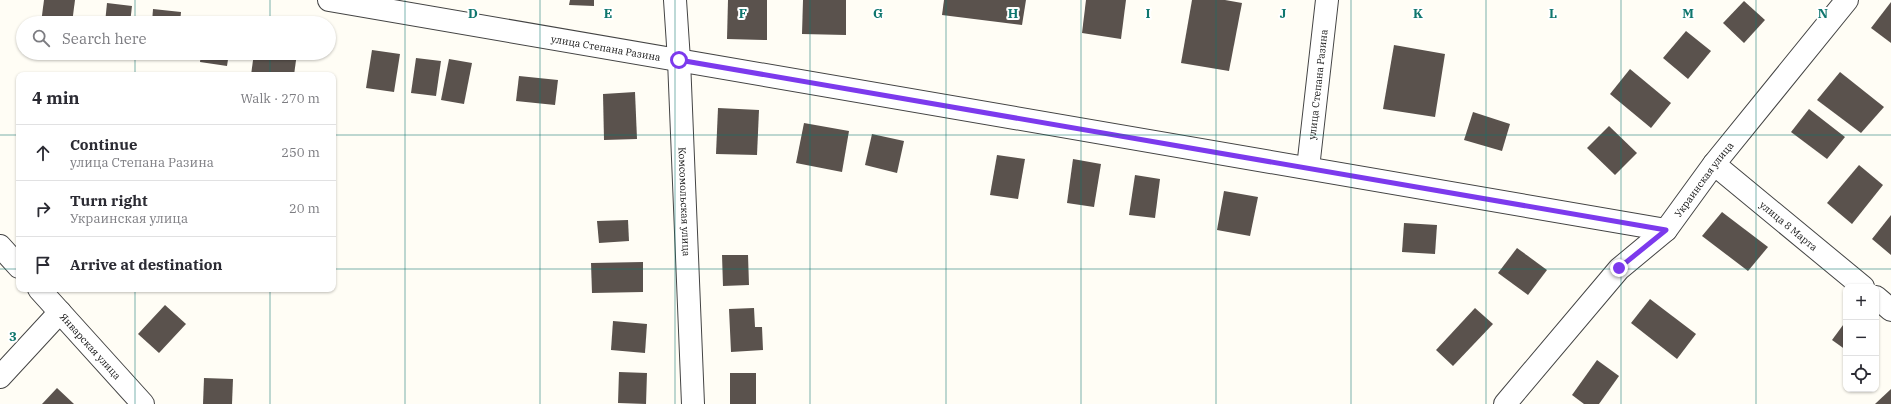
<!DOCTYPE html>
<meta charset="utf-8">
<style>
body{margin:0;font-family:"IBM Plex Serif",serif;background:#f7f7f7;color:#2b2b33}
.controls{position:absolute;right:12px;bottom:12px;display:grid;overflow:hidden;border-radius:8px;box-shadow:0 1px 3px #0004}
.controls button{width:36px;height:36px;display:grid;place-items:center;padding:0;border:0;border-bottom:1px solid #e1e1e2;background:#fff;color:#2b2b33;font:20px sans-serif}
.stop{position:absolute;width:12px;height:12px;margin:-9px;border:3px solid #7c3aed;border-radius:50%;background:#fff}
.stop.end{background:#7c3aed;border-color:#fff;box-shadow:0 1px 4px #0008}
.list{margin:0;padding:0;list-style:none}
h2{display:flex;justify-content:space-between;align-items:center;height:52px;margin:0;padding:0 16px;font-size:17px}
h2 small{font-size:13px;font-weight:400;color:#7c7c81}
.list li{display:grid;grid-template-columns:26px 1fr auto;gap:12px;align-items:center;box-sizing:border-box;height:56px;padding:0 16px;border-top:1px solid #e1e1e2}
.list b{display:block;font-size:15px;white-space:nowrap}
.list p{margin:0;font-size:13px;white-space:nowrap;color:#7c7c81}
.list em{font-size:13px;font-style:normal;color:#7c7c81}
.icon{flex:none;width:22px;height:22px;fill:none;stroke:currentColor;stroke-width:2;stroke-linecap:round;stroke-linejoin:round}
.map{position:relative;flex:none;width:1891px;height:404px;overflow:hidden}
.search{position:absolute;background:#fff;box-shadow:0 1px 3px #0004;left:16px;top:16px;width:320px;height:44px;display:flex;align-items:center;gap:10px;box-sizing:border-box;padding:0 14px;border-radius:22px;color:#7c7c81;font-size:15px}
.panel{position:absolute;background:#fff;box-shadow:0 1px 3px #0004;left:16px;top:72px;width:320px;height:220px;border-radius:8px}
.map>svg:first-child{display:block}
</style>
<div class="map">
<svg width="1891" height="404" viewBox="0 0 1891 404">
<rect width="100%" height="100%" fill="#fffdf5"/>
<g fill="#5a524d">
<polygon points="44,0 75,0 72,23 41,23"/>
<polygon points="570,0 594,0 594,6 569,5"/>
<polygon points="728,0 767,0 767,40 727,39"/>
<polygon points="803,0 846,0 846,35 802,34"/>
<polygon points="944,0 1026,0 1022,25 942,15"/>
<polygon points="1086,0 1126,0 1121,39 1082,33"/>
<polygon points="1192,0 1225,0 1242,3 1229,71 1181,63"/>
<polygon points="1744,1 1765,20 1744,43 1723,23"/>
<polygon points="1891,2 1891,43 1871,28"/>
<polygon points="107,3 132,6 130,23 105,23"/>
<polygon points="153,9 181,12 180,23 152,23"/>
<polygon points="1686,31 1711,51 1688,79 1663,58"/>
<polygon points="1394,45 1445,54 1435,117 1383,109"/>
<polygon points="372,50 400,54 394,92 366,88"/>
<polygon points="201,53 229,53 227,66 200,62"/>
<polygon points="254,53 297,53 294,75 251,75"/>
<polygon points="416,58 441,61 436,96 411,93"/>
<polygon points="449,59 472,63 464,104 441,100"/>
<polygon points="1630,69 1671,103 1651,128 1610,94"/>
<polygon points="1840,72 1884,107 1861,133 1817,100"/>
<polygon points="519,76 558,80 555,105 516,101"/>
<polygon points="635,92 637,139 604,140 603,94"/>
<polygon points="718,108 759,110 757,155 716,154"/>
<polygon points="1809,109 1845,137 1827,159 1791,132"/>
<polygon points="1473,112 1510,124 1502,151 1464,140"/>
<polygon points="804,123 849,131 842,172 796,163"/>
<polygon points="1609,126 1637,153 1615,175 1587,148"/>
<polygon points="872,134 904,141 897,173 865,165"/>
<polygon points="997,155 1025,159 1018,199 990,195"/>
<polygon points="1073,159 1101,164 1094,207 1067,203"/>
<polygon points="1859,165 1883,185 1852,224 1827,203"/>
<polygon points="1135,175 1160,179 1155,218 1129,215"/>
<polygon points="1224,191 1258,197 1250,236 1217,230"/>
<polygon points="1722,212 1768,247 1748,271 1702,236"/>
<polygon points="1891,215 1891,255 1872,239"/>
<polygon points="628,220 629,241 599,243 597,221"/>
<polygon points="1404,223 1437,225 1435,254 1402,252"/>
<polygon points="1517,248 1547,270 1528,295 1498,273"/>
<polygon points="722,255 748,255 749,285 723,286"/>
<polygon points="643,262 643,292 592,293 591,263"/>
<polygon points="1650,299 1696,334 1677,359 1631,323"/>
<polygon points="165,305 186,324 159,353 138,334"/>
<polygon points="754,308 755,327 762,327 763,350 731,352 729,309"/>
<polygon points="1475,308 1493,324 1453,366 1436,350"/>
<polygon points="613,321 647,324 645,353 611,350"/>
<polygon points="1846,321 1846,350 1832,340"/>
<polygon points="1597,360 1619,376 1599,404 1584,404 1572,395"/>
<polygon points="619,372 647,373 646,404 618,403"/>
<rect x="730" y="373" width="26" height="31"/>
<polygon points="204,378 233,379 232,404 203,404"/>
<polygon points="57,388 74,404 42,404"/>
<polygon points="1891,389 1891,404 1875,404"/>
</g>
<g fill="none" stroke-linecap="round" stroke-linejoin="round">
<g stroke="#444" stroke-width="24">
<g id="street">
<path id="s1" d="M 329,0 L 1666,230"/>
<path id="s2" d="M 675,0 L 679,60 L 693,404"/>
<path id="s3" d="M 1714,164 L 1863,287"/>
<path id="s4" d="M 1308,168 L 1327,0"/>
<polyline points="0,246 19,267"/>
<path id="s5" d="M 39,289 L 143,404"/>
<polyline points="1876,297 1891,310"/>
<polyline points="0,377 60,312"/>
<path id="s6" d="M 1505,404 L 1619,269 L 1666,230 L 1714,164 L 1847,0"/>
</g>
</g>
<use href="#street" stroke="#fff" stroke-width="22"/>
</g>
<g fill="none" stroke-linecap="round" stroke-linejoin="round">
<polyline stroke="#7c3aed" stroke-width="5" points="679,60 1666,230 1619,268"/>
</g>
<path fill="none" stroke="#0f766e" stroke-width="1" stroke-opacity="0.55" d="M 135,0 L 135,23M 270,0 L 270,23M 405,0 L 405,404M 540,0 L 540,404M 675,0 L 675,404M 810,0 L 810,404M 946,0 L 946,404M 1081,0 L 1081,404M 1216,0 L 1216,404M 1351,0 L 1351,404M 1486,0 L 1486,404M 1621,0 L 1621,404M 1756,0 L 1756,404M 135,53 L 135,75M 270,53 L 270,75M 0,135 L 19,135M 333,135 L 1891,135M 0,269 L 19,269M 333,269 L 1891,269M 135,289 L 135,404M 270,289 L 270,404"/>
<g text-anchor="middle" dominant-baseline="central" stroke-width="4" stroke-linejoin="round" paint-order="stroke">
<g font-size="10" fill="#111" stroke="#fff">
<text stroke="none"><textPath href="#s1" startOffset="281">улица Степана Разина</textPath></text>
<text stroke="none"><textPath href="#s4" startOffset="84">улица Степана Разина</textPath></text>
<text stroke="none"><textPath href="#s6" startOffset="301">Украинская улица</textPath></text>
<text stroke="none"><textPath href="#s2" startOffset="202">Комсомольская улица</textPath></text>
<text stroke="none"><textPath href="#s3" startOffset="97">улица 8 Марта</textPath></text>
<text stroke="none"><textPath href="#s5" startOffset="77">Январская улица</textPath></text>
</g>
</g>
<g font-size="13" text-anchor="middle" font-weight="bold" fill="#0f766e" stroke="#fff" stroke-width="4" stroke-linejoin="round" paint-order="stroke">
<text x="473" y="18">D</text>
<text x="608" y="18">E</text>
<text x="743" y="18">F</text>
<text x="878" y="18">G</text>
<text x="1013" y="18">H</text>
<text x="1148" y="18">I</text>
<text x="1283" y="18">J</text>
<text x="1418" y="18">K</text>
<text x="1553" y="18">L</text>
<text x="1688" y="18">M</text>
<text x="1823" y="18">N</text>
<text x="13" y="341">3</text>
</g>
</svg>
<div class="controls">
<button>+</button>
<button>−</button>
<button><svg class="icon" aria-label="locate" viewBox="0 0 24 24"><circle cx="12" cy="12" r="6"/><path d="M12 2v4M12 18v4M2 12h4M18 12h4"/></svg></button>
</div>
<div class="stop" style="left:679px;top:60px"></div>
<div class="stop end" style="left:1619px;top:268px"></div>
<div class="search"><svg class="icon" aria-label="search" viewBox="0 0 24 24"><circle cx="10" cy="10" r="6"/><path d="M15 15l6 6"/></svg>Search here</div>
<section class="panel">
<h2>4 min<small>Walk · 270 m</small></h2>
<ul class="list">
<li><svg class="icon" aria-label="ahead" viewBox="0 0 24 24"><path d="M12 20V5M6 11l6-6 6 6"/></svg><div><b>Continue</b><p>улица Степана Разина</p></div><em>250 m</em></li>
<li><svg class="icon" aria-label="right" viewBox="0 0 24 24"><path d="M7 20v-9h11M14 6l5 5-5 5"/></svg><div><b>Turn right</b><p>Украинская улица</p></div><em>20 m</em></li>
<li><svg class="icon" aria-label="arrive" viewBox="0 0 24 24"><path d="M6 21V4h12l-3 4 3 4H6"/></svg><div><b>Arrive at destination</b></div></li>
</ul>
</section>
</div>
